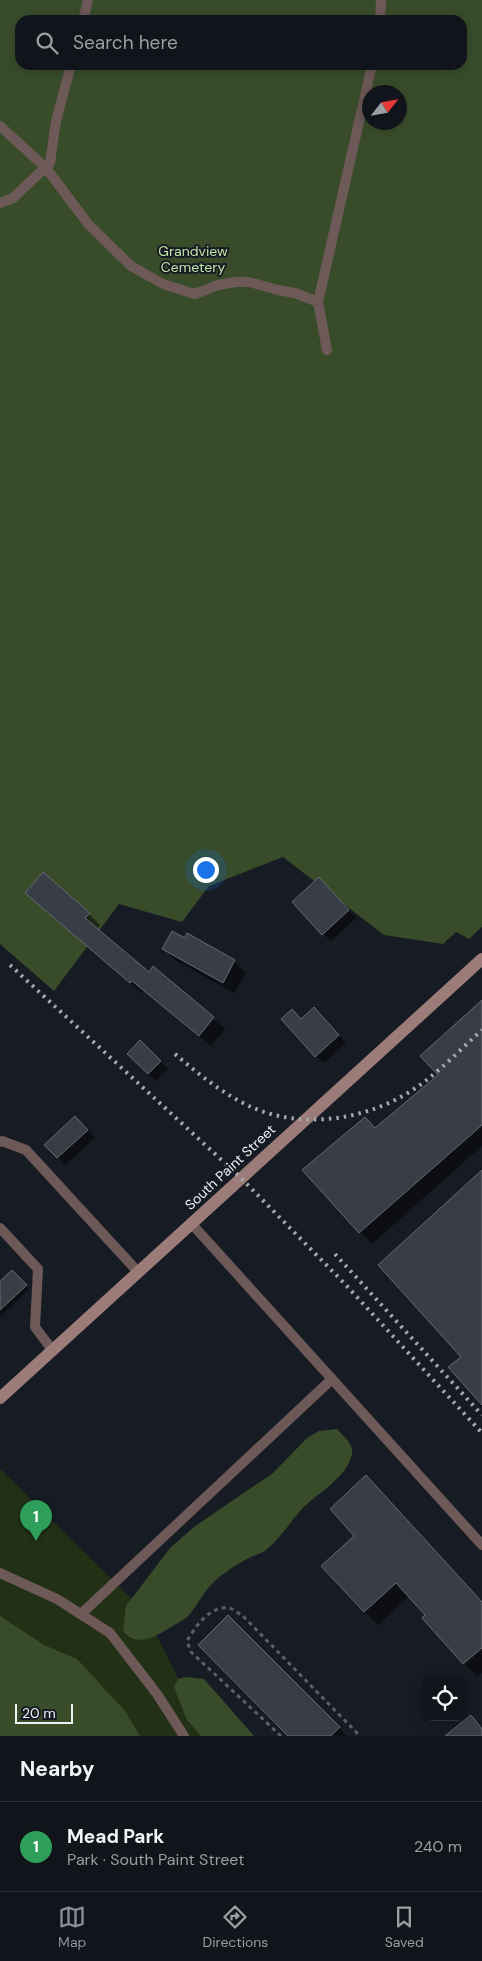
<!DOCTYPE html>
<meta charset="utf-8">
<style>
body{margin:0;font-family:"DM Sans",sans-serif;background:#1a1d23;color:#f1f3f6}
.controls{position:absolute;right:15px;bottom:15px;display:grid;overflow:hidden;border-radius:10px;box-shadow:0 2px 12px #0003}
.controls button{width:45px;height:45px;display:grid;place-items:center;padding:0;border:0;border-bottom:1px solid #303339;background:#11141a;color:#f1f3f6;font:25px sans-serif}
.compass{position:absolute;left:362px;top:85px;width:45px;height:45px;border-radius:50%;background:#11141a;box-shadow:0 2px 12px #0003;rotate:59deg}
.scale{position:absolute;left:15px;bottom:12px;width:58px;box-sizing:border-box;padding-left:5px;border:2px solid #edf0f5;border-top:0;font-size:14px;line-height:18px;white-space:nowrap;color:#edf0f5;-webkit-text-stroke:4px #171b23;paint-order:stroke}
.you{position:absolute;left:205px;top:869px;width:18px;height:18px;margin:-12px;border:4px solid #fff;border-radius:50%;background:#1a73e8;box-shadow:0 0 0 8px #1a73e833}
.badge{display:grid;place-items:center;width:32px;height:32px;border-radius:50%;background:#8c9099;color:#fff;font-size:16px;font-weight:700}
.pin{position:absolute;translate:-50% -41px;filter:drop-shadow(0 1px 2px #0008)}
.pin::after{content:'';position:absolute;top:26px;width:18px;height:15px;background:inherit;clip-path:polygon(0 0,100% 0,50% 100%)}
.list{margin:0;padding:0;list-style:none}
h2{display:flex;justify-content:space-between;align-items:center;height:65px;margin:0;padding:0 20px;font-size:21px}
h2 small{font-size:16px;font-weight:400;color:#9c9ea2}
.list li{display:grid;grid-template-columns:32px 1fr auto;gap:15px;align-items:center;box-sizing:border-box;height:90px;padding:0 20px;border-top:1px solid #303339}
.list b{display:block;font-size:19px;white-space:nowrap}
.list p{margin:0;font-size:16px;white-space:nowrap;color:#9c9ea2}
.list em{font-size:16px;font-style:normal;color:#9c9ea2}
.icon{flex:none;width:28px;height:28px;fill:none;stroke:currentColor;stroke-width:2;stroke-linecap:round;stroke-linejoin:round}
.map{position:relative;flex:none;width:482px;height:1736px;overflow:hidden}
.search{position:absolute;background:#11141a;box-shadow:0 2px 12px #0003;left:15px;right:15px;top:15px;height:55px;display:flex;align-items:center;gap:12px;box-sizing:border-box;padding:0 18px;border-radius:15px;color:#9c9ea2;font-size:19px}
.sheet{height:155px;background:#11141a}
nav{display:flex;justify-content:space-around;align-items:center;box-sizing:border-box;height:70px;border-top:1px solid #303339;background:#11141a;font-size:14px;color:#9c9ea2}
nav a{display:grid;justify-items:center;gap:2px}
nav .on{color:#8c9099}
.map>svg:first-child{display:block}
</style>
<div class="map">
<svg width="482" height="1736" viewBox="0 0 482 1736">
<rect width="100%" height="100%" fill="#171b23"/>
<polygon fill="#223116" points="0,1469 145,1612 207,1736 0,1736"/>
<g fill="#384c2a" fill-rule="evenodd">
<path d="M 0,0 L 482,0 L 482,927 L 469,939 L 456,932 L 443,944 L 384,935 L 283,857 L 209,886 L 182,922 L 119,904 L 54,991 L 0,944 ZM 20,20 L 462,20 L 462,65 L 20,65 ZM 370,92 L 400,92 L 400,122 L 370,122 Z"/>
<path d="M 337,1429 C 343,1436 354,1444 352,1454 C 347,1478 317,1493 301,1510 C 289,1523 281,1538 266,1550 C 263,1553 260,1553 256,1555 C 243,1560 228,1570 217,1579 C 205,1589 199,1603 189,1615 C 185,1620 179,1622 173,1626 C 158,1635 137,1649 123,1631 L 126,1606 L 170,1548 L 194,1527 L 273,1473 L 307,1438 L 319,1431 Z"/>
<polygon points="0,1616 44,1645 77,1659 125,1711 140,1736 0,1736"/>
<polygon points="186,1677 204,1679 254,1736 201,1736 187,1720 174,1687 178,1679"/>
</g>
<g fill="#0007">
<polygon points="327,887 356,918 331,941 323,934"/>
<polygon points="38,904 89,914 100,925 97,929 150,974 153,968 225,1029 211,1046 144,991 142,993"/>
<polygon points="187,935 234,961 246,973 234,993 175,960 164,949 185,939"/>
<polygon points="482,1001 482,1146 372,1244 304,1171 376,1129 440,1075"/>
<polygon points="322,1017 346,1043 324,1063 316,1056 301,1021"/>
<polygon points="140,1042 168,1069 156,1081 128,1054"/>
<polygon points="83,1125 95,1138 65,1165 46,1145"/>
<polygon points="12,1271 29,1289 0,1317 0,1283"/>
<polygon points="366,1477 482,1603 482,1673 477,1677 424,1618 427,1615 409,1596 378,1625 364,1611 356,1536"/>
<polygon points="228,1617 347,1736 290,1736"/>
</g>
<g fill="#393e46" stroke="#646973">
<polygon points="43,872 90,913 85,918 149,972 153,966 214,1017 199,1036 132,981 130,983 25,893"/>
<polygon points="319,877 349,910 322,935 292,902"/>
<polygon points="172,931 185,938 187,933 235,960 223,983 162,949"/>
<polygon points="482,1000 482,1125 359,1233 302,1170 365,1117 375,1128 438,1075 420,1056"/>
<polygon points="314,1007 339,1035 315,1057 281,1019 292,1009 301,1019"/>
<polygon points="140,1040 161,1061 148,1074 127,1054"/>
<polygon points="75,1116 88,1130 57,1158 44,1145"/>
<polygon points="482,1170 482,1405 448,1367 461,1357 378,1265"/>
<polygon points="12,1270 27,1285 0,1310 0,1281"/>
<polygon points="366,1475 482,1602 482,1648 463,1664 422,1618 425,1615 396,1583 364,1612 321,1566 354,1536 330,1509"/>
<polygon points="228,1615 340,1727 331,1736 288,1736 198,1645"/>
<polygon points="471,1715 482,1729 482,1736 445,1736"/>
</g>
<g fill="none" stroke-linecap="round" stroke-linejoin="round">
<path stroke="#5c6067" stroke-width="3" stroke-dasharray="4 4" stroke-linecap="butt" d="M 281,1736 L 191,1652 L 187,1641 C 195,1627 210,1605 229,1608 C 234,1609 239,1614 243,1616 L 360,1736"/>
<g stroke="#6d5957" stroke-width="10">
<polyline points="83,20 88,0"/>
<polyline points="380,20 381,0"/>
<polyline points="0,126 46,168 89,225 131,266 163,284 195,294 218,285 236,282 249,282 278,290 295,293 318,302"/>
<polyline points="0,203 13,198 50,163 56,121 71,65"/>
<polyline points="327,350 318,302 372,65"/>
<polyline points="0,1142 2,1141 26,1150 138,1272"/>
<polyline points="191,1223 482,1545"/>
<polyline points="0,1228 38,1269 35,1327 53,1351"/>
<polyline points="0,1573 57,1599 110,1633 157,1694 184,1736"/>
<polyline points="81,1614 332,1379"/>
</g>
<polyline stroke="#9c7c79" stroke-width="12" points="0,1398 482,959"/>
<g stroke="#a5a9af" stroke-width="4" stroke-dasharray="2.5 5" stroke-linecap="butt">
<polyline points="10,965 240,1177 345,1284 482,1433"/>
<path d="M 175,1054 C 196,1072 218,1090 243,1103 C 298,1132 370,1121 420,1085 C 442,1069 462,1048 482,1030"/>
<polyline points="335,1254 482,1415"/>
</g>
</g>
<g text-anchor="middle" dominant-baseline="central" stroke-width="4" stroke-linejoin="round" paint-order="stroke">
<g font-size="14" fill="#c1e4a8" stroke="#171b23">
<text x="193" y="251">Grandview<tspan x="193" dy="16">Cemetery</tspan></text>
</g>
<g font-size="14" fill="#edf0f5" stroke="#171b23">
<text transform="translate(230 1167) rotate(-43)">South Paint Street</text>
</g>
</g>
</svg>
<div class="controls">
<button><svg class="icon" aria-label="locate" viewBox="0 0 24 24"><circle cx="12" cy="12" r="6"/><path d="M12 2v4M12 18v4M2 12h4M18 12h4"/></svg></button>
</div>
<svg class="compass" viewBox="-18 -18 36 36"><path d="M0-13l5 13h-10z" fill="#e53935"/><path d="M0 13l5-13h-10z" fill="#9c9ea2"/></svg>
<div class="scale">20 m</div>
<div class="you"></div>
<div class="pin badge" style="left:36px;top:1541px;background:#2e9e5b">1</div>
<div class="search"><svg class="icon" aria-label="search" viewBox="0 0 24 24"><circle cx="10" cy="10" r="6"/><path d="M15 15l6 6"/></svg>Search here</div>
</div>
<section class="sheet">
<h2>Nearby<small></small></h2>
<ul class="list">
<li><span class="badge" style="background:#2e9e5b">1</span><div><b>Mead Park</b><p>Park · South Paint Street</p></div><em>240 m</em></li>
</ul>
</section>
<nav>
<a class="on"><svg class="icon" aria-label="map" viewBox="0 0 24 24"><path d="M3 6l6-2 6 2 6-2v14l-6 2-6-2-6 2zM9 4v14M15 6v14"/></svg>Map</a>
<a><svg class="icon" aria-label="directions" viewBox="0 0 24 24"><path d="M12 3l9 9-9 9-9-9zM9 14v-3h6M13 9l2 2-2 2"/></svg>Directions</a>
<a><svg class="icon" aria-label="saved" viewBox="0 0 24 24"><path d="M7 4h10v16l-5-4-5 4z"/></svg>Saved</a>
</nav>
